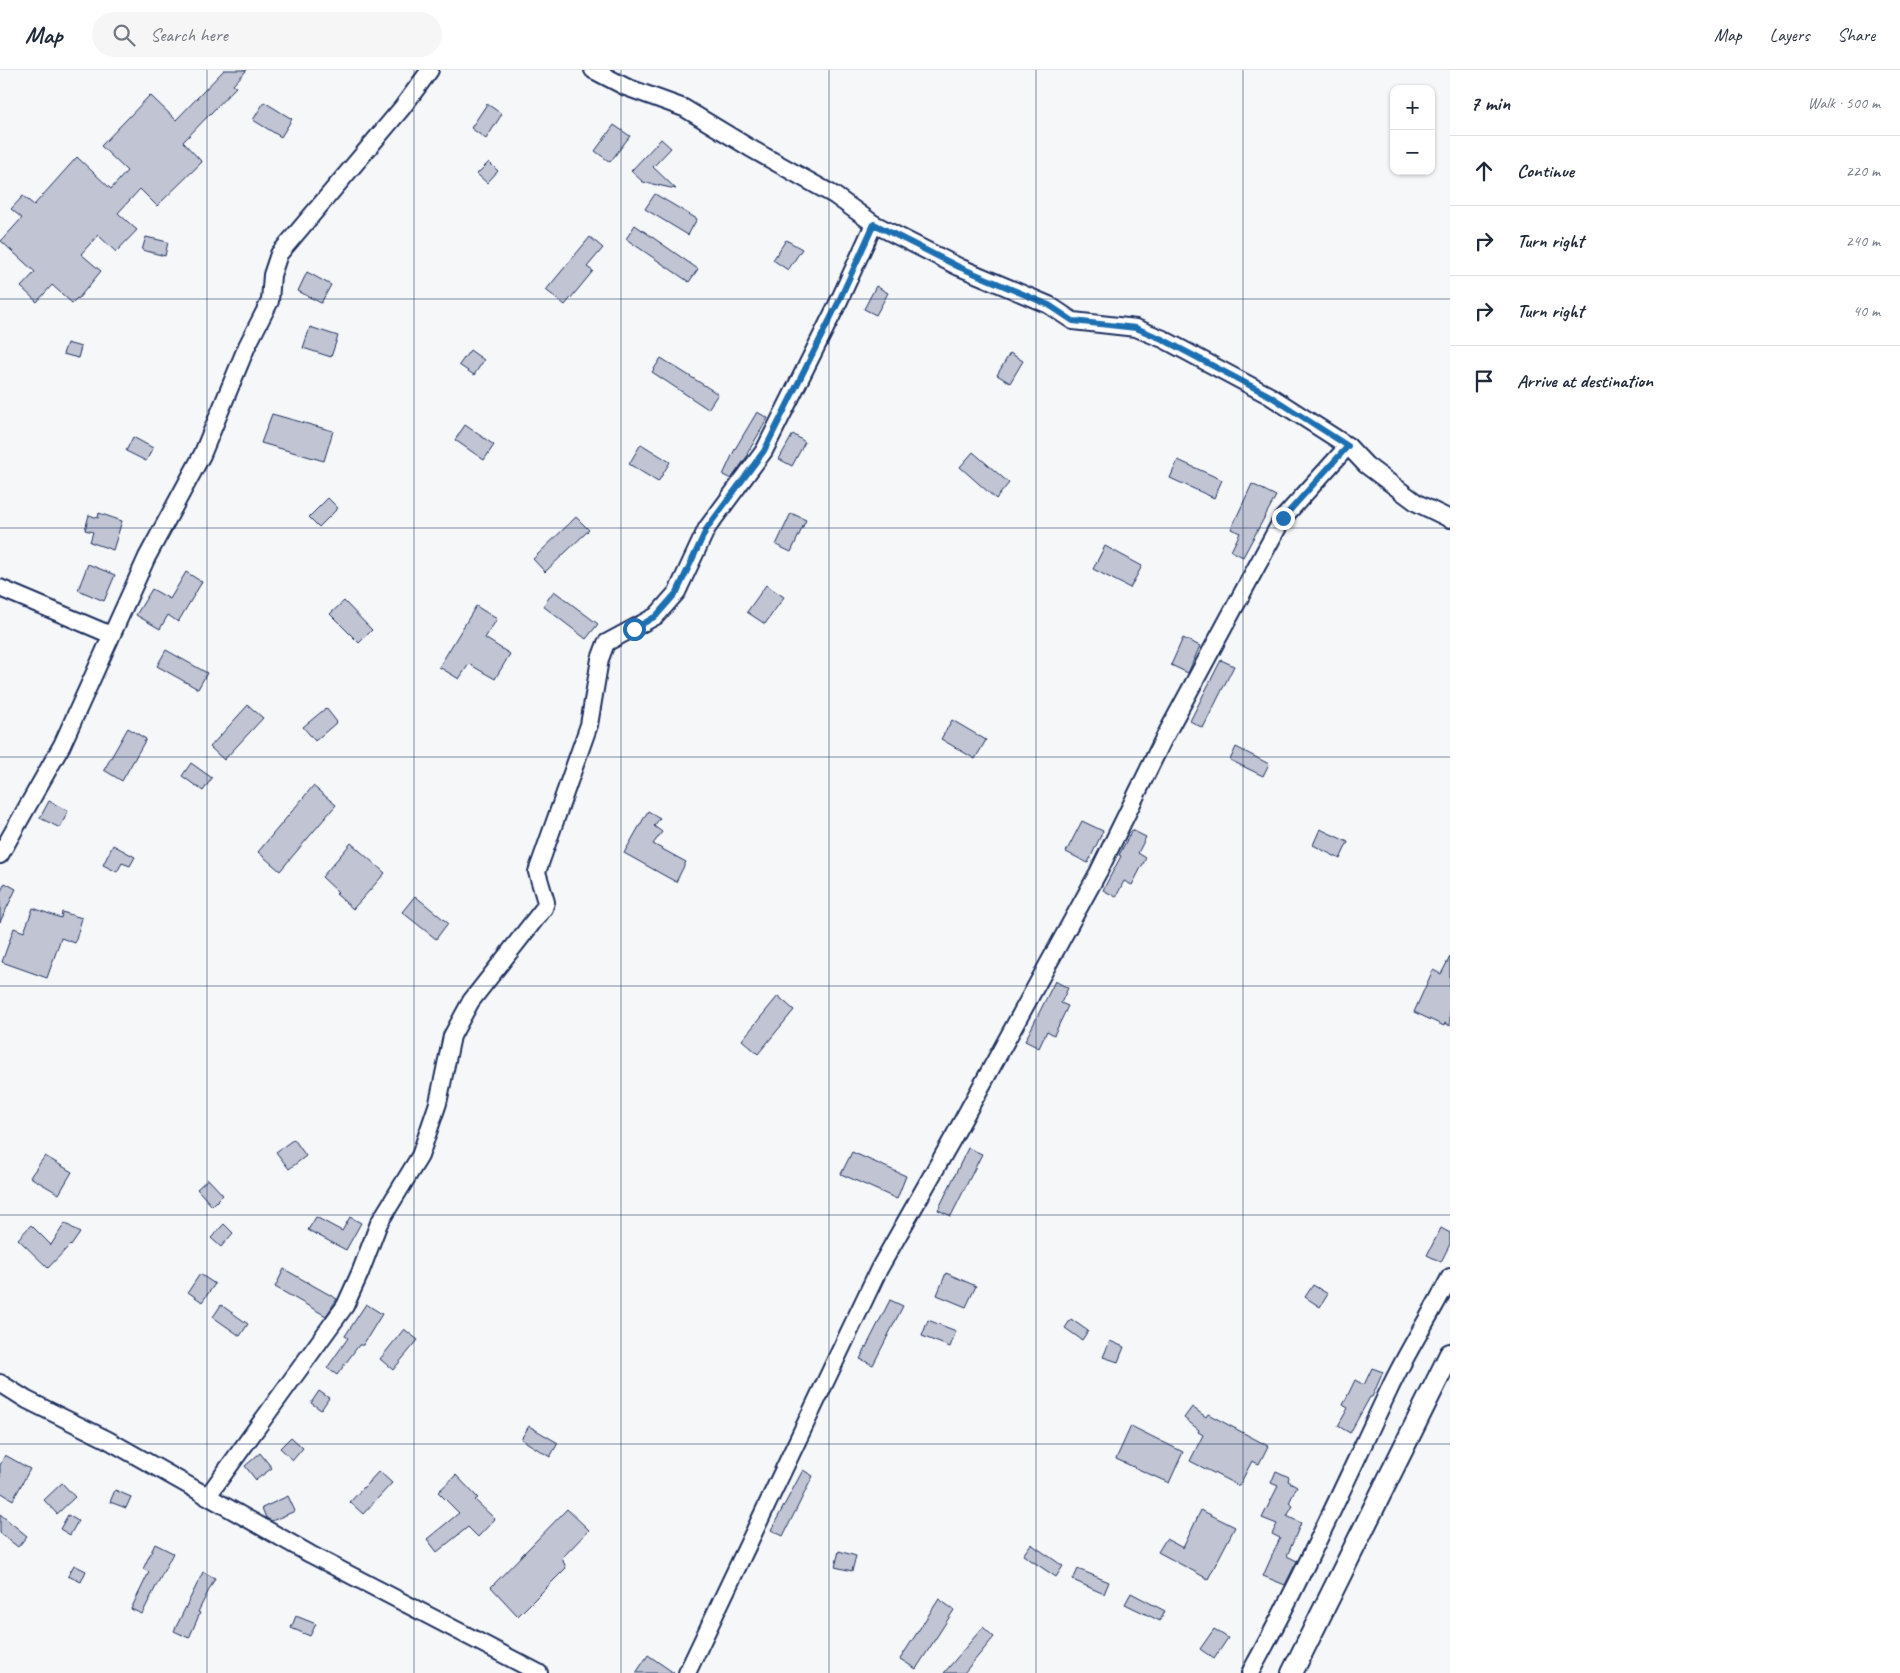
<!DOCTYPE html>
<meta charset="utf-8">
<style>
body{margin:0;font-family:Caveat,sans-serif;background:#f6f6f7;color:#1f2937}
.controls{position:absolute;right:15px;top:15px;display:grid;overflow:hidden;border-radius:10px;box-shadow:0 1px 4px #0004}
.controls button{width:45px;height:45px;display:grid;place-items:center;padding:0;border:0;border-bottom:1px solid #e0e1e3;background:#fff;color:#1f2937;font:25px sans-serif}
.stop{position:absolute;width:15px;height:15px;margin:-11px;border:4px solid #1f6fb2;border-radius:50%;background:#fff}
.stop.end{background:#1f6fb2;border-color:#fff;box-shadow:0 1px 5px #0008}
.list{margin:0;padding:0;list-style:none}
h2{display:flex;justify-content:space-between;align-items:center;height:65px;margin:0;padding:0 20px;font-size:21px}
h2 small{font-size:16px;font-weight:400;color:#747a83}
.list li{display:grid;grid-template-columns:32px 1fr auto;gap:15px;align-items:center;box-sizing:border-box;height:70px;padding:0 20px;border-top:1px solid #e0e1e3}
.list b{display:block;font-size:19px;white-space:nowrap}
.list em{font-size:16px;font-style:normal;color:#747a83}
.icon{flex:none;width:28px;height:28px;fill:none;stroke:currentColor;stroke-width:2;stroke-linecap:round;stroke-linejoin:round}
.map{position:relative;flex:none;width:1450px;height:1603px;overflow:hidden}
header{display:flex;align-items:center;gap:30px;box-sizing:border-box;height:70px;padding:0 25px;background:#fff;border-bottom:1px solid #e0e1e3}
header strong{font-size:24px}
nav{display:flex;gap:28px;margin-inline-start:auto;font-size:18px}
.search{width:350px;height:45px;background:#f6f6f7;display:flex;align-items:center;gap:12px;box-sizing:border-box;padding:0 18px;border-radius:28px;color:#747a83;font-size:19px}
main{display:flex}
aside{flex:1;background:#fff}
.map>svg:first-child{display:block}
</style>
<header>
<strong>Map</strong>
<div class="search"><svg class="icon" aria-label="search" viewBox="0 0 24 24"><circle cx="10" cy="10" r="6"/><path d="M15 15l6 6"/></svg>Search here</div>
<nav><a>Map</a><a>Layers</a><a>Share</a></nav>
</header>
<main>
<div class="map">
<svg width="1450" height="1603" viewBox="0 0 1450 1603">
<rect width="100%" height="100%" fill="#f6f7f9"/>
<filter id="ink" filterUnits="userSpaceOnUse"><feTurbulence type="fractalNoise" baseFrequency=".02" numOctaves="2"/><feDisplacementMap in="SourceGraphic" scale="10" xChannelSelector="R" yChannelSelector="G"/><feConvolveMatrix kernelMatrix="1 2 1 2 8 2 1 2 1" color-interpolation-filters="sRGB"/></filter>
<g filter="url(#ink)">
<g fill="#c0c4d3" stroke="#1b2f5e">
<polygon points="224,0 247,0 233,15 236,17 183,72 202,92 157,136 140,119 118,143 137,160 116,182 98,165 81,184 101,201 78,229 77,228 72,233 52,215 37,232 21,217 35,202 1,171 22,148 11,139 23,126 34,135 77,87 111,119 127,101 101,76 150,25 176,50"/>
<polygon points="264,32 292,49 281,67 253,50"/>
<polygon points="487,34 502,44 486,69 471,58"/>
<polygon points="614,55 630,66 610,92 595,81"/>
<polygon points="661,69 671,78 653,97 676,119 643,112 631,101"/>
<polygon points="489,92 498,101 487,113 477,104"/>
<polygon points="655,124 697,149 688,165 645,139"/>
<polygon points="635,155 698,199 689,212 626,169"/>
<polygon points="146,167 168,172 165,186 142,180"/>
<polygon points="590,167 603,178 587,197 593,201 565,235 546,220"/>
<polygon points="786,170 802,179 788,200 773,190"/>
<polygon points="307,202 331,215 321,233 298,221"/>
<polygon points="876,216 888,223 876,245 864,239"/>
<polygon points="310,257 338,266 331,287 303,278"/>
<polygon points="67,273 81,277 78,288 63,284"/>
<polygon points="470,280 484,290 474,305 459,295"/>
<polygon points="1010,283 1023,291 1010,313 997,305"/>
<polygon points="661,288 718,324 708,339 652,302"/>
<polygon points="757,342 768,348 747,384 748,385 731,409 723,405 735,379"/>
<polygon points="272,344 333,361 324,391 261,373"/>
<polygon points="465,355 494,375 484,390 455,370"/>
<polygon points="793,364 805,372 792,396 779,389"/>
<polygon points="133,367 153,378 146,391 126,381"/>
<polygon points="641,374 670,392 658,412 629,394"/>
<polygon points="973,382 1009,413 996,429 960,397"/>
<polygon points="1178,390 1222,410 1214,428 1170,408"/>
<polygon points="1252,414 1276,426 1243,487 1231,481 1240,463 1231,459"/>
<polygon points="328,428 338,438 319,457 309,447"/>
<polygon points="99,443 122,451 113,480 90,472 93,462 85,460 89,445 98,448"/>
<polygon points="791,443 806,450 791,482 776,475"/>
<polygon points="576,447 589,460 545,502 533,489"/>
<polygon points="1105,476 1142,496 1130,518 1093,499"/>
<polygon points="88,494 115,505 104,531 78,520"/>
<polygon points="186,502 202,512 178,552 168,545 160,559 136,545 152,519 170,529"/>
<polygon points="766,515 784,527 765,554 747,542"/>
<polygon points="554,521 598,554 586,569 543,536"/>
<polygon points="344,531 372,560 359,573 330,544"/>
<polygon points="476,536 497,549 485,568 510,584 495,609 469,594 459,609 439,597"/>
<polygon points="1183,568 1200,576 1188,603 1171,595"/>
<polygon points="166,580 207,603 198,619 157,596"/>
<polygon points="1221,590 1234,596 1203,658 1190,651"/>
<polygon points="248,635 263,648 224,690 210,677"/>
<polygon points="326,638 337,652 315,671 303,657"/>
<polygon points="952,650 986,670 975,689 941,669"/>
<polygon points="128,658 146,669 122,711 104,700"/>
<polygon points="1236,677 1269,694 1263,706 1230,690"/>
<polygon points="191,693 212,708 203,721 182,706"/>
<polygon points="313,716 336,735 280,801 258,782"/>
<polygon points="49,731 68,741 60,758 40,748"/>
<polygon points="648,741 660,748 654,756 662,762 653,774 686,792 676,812 624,783"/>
<polygon points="1082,751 1103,761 1088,793 1066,782"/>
<polygon points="1320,759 1348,772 1340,789 1313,775"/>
<polygon points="1132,760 1146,767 1138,783 1146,788 1132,815 1124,811 1116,827 1103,820 1121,786 1119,785"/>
<polygon points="351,773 385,803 353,839 336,824 338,822 322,807"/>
<polygon points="113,775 135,787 130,796 122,793 117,802 103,795"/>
<polygon points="5,813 16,819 0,852 0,823"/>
<polygon points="415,826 448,853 436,869 402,842"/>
<polygon points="33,838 61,848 62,842 82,848 75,873 61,868 47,908 2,892 14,858 24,862"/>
<polygon points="1450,887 1450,956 1445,953 1444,956 1414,942 1433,900 1441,904"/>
<polygon points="1055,911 1068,918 1061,933 1068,936 1054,965 1047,961 1039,978 1025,971"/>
<polygon points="778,926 794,940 758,984 742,970"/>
<polygon points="294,1069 306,1086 289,1099 276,1082"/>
<polygon points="968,1078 982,1084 951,1146 938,1140"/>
<polygon points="852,1082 906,1106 897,1129 841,1104"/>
<polygon points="45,1086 72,1102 59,1124 30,1107"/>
<polygon points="208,1109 223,1125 212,1136 197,1119"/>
<polygon points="316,1147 342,1161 350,1147 361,1153 346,1180 308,1160"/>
<polygon points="65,1153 80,1163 71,1176 70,1175 48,1198 18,1169 31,1155 51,1175"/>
<polygon points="224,1154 233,1163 221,1177 211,1168"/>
<polygon points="1441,1158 1450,1163 1450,1174 1441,1192 1427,1185"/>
<polygon points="284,1199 337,1229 326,1246 275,1217"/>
<polygon points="946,1203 976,1216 966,1237 937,1225"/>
<polygon points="200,1204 215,1214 202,1232 188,1222"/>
<polygon points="1313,1215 1328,1224 1320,1237 1305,1227"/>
<polygon points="890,1230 903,1236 873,1295 860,1289"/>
<polygon points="366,1234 382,1244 363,1275 359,1275 337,1305 327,1298 348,1268 345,1266"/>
<polygon points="221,1235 248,1254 240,1266 213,1247"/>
<polygon points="1071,1249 1088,1261 1082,1270 1065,1258"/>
<polygon points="928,1250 956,1261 950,1277 922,1266"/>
<polygon points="404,1259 418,1270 393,1300 380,1289"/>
<polygon points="1110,1271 1124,1277 1118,1292 1103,1287"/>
<polygon points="1372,1298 1383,1302 1372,1327 1370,1327 1350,1363 1338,1356 1348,1338 1343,1335 1355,1310 1364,1315"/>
<polygon points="319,1321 329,1328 321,1340 311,1333"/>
<polygon points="1192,1337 1206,1347 1208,1344 1268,1376 1259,1394 1252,1391 1239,1416 1190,1391 1203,1365 1198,1362 1199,1360 1184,1348"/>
<polygon points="529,1356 558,1373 550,1387 521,1369"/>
<polygon points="1131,1356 1183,1382 1169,1413 1116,1389"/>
<polygon points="291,1367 303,1378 293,1390 280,1378"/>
<polygon points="260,1383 272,1398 256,1410 245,1396"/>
<polygon points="5,1385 30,1399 13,1430 0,1422 0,1395"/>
<polygon points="803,1400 813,1406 783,1466 771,1460"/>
<polygon points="379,1401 392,1413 363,1444 350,1432"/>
<polygon points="1276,1401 1289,1407 1288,1411 1297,1416 1289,1433 1293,1436 1287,1446 1301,1453 1287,1486 1297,1491 1285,1515 1263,1506 1280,1468 1272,1464 1277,1454 1262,1448 1278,1416 1271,1413"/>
<polygon points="456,1405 478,1428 475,1430 495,1449 478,1467 468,1457 437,1482 427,1469 459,1443 438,1422"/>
<polygon points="62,1413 75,1427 57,1444 44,1430"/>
<polygon points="115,1420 131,1427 126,1438 110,1432"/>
<polygon points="288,1426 295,1441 272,1451 266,1448 262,1438"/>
<polygon points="567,1439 589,1460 562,1488 566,1498 518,1546 491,1517"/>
<polygon points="1201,1440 1235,1457 1208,1509 1158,1482 1166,1469 1183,1478"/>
<polygon points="0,1444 27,1466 18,1477 0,1463"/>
<polygon points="68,1445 78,1451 70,1465 60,1459"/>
<polygon points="155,1474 173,1483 142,1544 131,1539 149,1502 143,1499"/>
<polygon points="1031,1474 1063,1496 1056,1507 1023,1485"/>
<polygon points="839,1481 856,1486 852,1501 835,1497"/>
<polygon points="74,1495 86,1501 81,1512 68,1506"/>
<polygon points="1078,1499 1109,1512 1104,1524 1073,1510"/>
<polygon points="203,1502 215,1508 198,1542 200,1543 189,1568 174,1561"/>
<polygon points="1131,1523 1165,1541 1160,1551 1125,1534"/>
<polygon points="939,1529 954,1540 916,1599 900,1589"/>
<polygon points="296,1546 316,1554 310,1566 291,1558"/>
<polygon points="983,1557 994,1567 964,1603 944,1603"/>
<polygon points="1214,1559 1228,1568 1214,1589 1200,1579"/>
<polygon points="648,1585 674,1603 636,1603"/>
</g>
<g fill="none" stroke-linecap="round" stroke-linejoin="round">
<g stroke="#1b2f5e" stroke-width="20">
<g id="minor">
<polyline points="593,0 626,17 684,38 750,78 834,125 874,154 959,197 1049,235 1073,251 1136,258 1163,269 1270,326 1348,376 1366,395 1417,433 1450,449"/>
<polyline points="0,518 111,565"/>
<polyline points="0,785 62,675 147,487 202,385 247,276 270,231 272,205 279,184 402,38 430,0"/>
<polyline points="0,1313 27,1330 108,1370 310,1484 539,1603"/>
<polyline points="207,1427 345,1236 360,1203 379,1153 420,1086 438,1033 452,966 471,931 544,838 546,832 537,802 589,655 600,589 606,573 656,546 677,522 707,458 764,381 838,233 874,154"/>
<polyline points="687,1603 879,1199 953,1068 1099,801 1163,670 1232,542 1283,448 1348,376"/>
<path d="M 1250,1603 C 1301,1511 1344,1415 1389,1320 C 1407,1281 1431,1245 1450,1207"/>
</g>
</g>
<g stroke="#1b2f5e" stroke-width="24">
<polyline id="major" points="1292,1603 1450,1284"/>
</g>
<use href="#minor" stroke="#fff" stroke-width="16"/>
<use href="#major" stroke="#fff" stroke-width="20"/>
</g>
</g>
<g fill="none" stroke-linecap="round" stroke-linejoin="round" filter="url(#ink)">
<polyline stroke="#1f6fb2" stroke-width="6" points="634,559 656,546 677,522 707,458 764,381 838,233 874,154 959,197 1049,235 1073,251 1136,258 1162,269 1270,326 1348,376 1283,448"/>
</g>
<path fill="none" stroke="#1b2f5e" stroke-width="1" stroke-opacity="0.55" d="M 207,0 L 207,1603M 414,0 L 414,1603M 621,0 L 621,1603M 829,0 L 829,1603M 1036,0 L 1036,1603M 1243,0 L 1243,1603M 0,229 L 1450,229M 0,458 L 1450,458M 0,687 L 1450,687M 0,916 L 1450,916M 0,1145 L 1450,1145M 0,1374 L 1450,1374"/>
</svg>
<div class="controls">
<button>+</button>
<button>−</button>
</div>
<div class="stop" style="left:634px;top:559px"></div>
<div class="stop end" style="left:1283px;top:448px"></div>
</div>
<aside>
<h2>7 min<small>Walk · 500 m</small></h2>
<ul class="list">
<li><svg class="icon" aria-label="ahead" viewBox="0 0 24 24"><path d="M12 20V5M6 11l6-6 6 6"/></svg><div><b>Continue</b></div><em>220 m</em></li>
<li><svg class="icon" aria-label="right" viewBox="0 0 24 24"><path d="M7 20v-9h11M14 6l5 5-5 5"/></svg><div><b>Turn right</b></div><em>240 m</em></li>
<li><svg class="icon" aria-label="right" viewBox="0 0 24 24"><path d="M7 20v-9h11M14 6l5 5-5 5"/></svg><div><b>Turn right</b></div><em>40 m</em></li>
<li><svg class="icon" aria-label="arrive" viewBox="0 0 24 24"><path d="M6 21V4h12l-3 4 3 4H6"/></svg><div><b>Arrive at destination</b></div></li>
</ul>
</aside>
</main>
